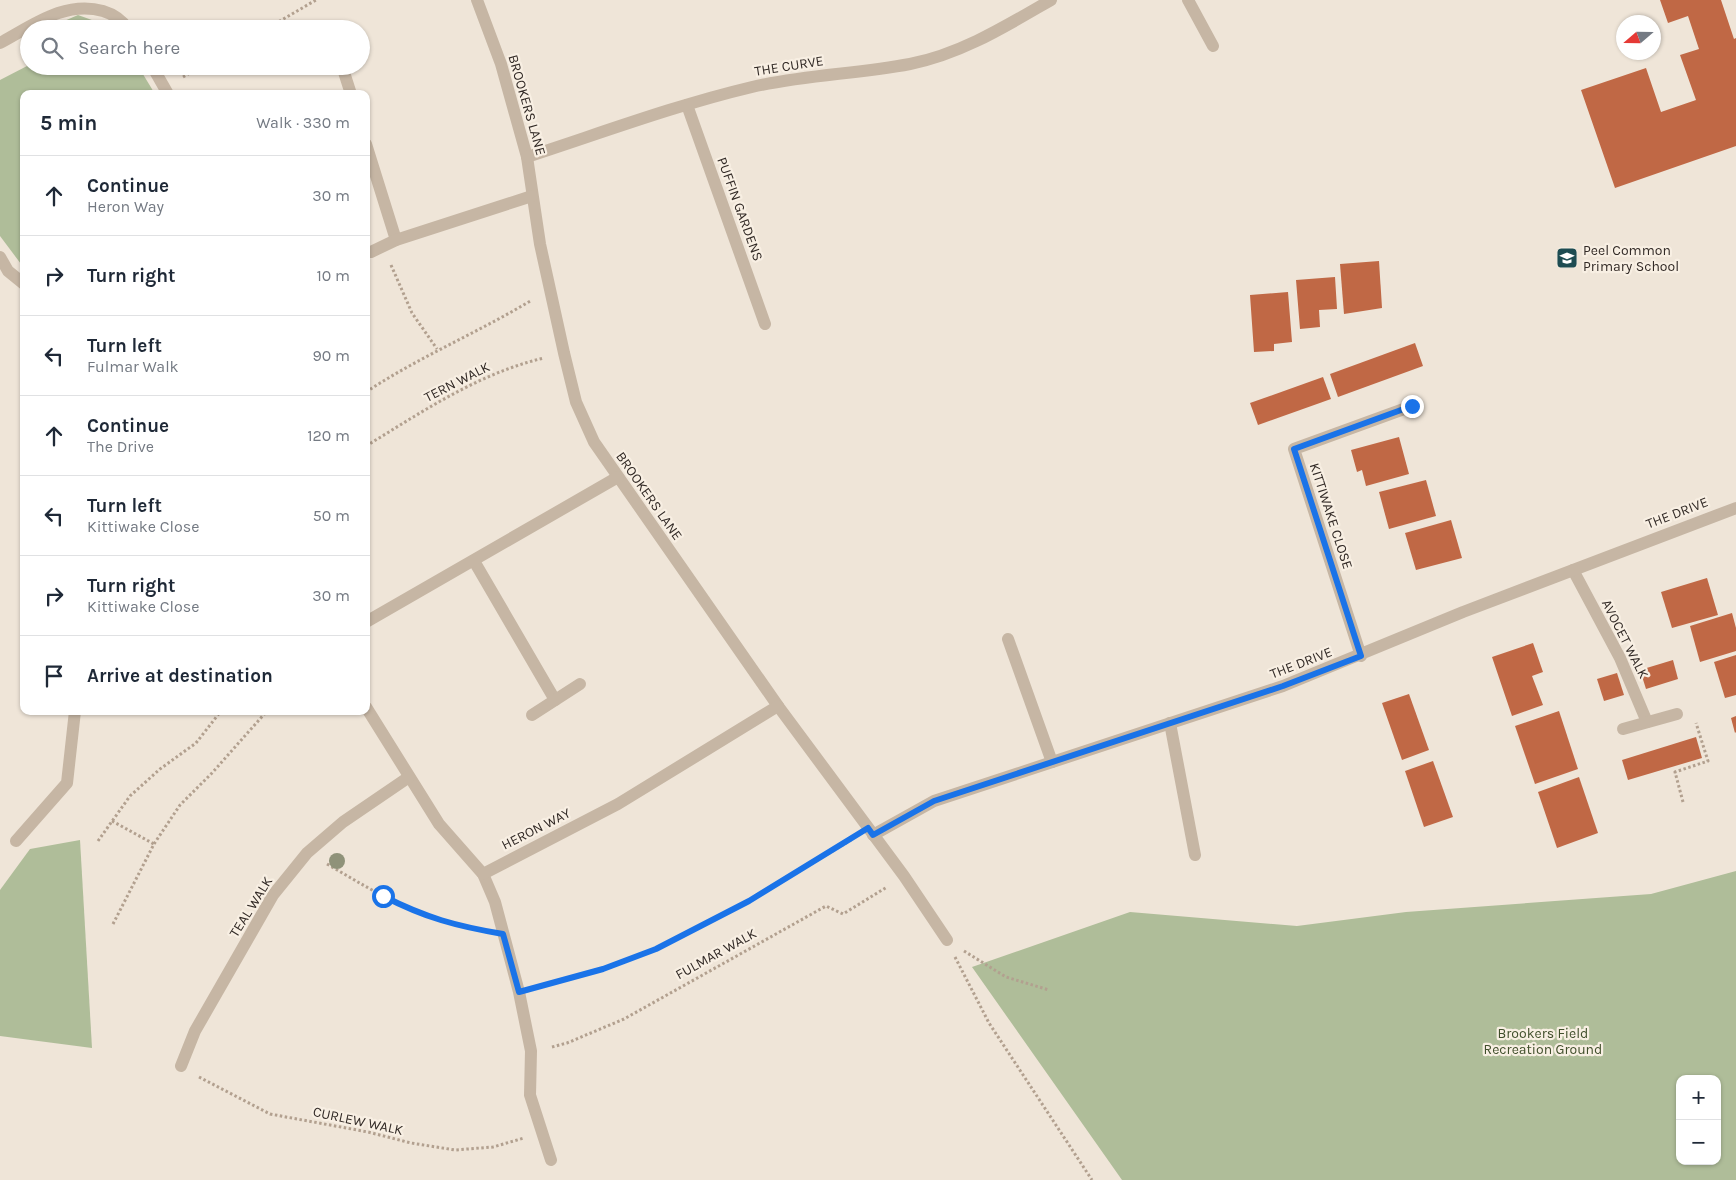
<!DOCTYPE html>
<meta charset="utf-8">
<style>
body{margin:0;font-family:Karla,sans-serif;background:#f2f2f3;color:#1f2937}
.controls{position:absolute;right:15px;bottom:15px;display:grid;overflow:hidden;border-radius:10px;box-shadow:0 1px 4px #0004}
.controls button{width:45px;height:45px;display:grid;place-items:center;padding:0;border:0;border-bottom:1px solid #e0e1e3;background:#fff;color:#1f2937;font:25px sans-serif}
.compass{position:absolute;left:1616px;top:15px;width:45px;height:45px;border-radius:50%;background:#fff;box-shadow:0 1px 4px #0004;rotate:250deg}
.stop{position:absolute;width:15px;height:15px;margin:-11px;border:4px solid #1a73e8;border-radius:50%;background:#fff}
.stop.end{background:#1a73e8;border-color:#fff;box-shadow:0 1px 5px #0008}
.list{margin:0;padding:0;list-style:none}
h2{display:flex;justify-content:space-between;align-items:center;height:65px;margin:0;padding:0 20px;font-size:21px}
h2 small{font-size:16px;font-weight:400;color:#747a83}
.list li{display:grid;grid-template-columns:32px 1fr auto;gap:15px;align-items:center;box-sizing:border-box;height:80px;padding:0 20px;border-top:1px solid #e0e1e3}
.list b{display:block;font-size:19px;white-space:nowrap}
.list p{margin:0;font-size:16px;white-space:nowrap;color:#747a83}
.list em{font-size:16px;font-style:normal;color:#747a83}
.icon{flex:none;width:28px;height:28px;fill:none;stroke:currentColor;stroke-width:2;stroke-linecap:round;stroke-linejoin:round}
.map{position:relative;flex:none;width:1736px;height:1180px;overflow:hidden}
.search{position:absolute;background:#fff;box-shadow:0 1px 4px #0004;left:20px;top:20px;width:350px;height:55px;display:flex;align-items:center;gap:12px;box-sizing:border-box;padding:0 18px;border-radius:28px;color:#747a83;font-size:19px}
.panel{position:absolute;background:#fff;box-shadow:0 1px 4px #0004;left:20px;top:90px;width:350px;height:625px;border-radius:10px}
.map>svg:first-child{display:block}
</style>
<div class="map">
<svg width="1736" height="1180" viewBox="0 0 1736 1180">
<rect width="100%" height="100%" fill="#efe5d8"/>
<g fill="#afbd99" fill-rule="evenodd">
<polygon points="78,15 103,24 109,29 58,29 55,25"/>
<polygon points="29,65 138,66 155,94 24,94 24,268 0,236 0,80"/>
<polygon points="80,840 92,1048 0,1036 0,890 30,849"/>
<path d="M 1736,871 L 1736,1180 L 1122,1180 L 972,967 L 1130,912 L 1297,926 L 1406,912 L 1651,894 ZM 1680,1079 L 1717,1079 L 1717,1161 L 1680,1161 Z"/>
</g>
<g fill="#c06845">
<polygon points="1660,0 1721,0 1734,39 1736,38 1736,146 1615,188 1581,90 1646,68 1661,112 1696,100 1680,55 1699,49 1688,16 1668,23"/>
<polygon points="1379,261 1382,308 1344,314 1340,264"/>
<polygon points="1335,277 1337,309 1319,310 1320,327 1300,329 1296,280"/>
<polygon points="1288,292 1292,342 1274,344 1274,351 1254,352 1250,295"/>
<polygon points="1415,343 1423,366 1338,397 1330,374"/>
<polygon points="1323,377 1331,399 1258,425 1250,403"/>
<polygon points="1399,437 1409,474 1366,486 1362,470 1357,472 1351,450"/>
<polygon points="1426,480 1436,516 1389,529 1379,492"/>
<polygon points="1451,520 1462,558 1416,570 1405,533"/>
<polygon points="1707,578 1718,615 1672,628 1661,592"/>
<polygon points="1732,613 1736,628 1736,651 1700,662 1690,626"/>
<polygon points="1533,643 1543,672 1532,676 1543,705 1512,716 1492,657"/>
<polygon points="1736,655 1736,695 1725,698 1714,662"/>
<polygon points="1673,660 1678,679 1646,689 1640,670"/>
<polygon points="1617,673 1624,695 1604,701 1597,679"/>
<polygon points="1409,694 1429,750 1402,760 1382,703"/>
<polygon points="1559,711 1578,769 1535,784 1515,726"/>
<polygon points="1736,716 1736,732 1735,733 1731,718"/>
<polygon points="1696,737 1702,758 1628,780 1622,760"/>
<polygon points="1433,761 1453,817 1424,827 1405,771"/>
<polygon points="1579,777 1598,833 1557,848 1538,792"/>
</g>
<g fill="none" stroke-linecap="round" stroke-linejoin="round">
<g stroke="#b2a08f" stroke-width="3" stroke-dasharray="2.5 2.5" stroke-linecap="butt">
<polyline points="266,29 316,0"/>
<polyline points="183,77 202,66"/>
<polyline points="391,265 412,313 437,349"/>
<path d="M 366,392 C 419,357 477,333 532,300"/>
<path d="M 366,446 C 422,412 479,373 544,358"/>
<polyline points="1683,802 1675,772 1708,761 1696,723"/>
<polyline points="112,821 154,844"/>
<polyline points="98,841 130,796 160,769 196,743 221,711"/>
<path d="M 327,864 C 378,894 421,920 481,930"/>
<polyline points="113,924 154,844 180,805 212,773 267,711"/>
<polyline points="964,951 1006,977 1049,990"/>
<polyline points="955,957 989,1023 1092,1180"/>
<polyline points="539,987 603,969 656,949 749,901 851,840"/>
<polyline points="552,1047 567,1043 624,1019 826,906 843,914 887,887"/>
<polyline points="199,1077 270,1114 368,1132 411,1143 455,1150 493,1147 524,1138"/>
</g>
<g stroke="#c6b6a4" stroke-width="12">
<polyline points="477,0 501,64 527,157 540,244 564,353 576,402 594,442 778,706 904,876 947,940"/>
<polyline points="1188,0 1213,46"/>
<path d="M 0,43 C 32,26 65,0 103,11 C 113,14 122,20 128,29"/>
<polyline points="152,66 168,94"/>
<polyline points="342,66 351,94"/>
<polyline points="687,105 765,324"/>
<polyline points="366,144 396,240"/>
<path d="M 527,157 C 601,133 676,105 752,87 C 804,75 857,74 910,64 C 961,54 1006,26 1051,0"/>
<polyline points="371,252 396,240 532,196"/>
<polyline points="0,257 8,271 24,284"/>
<polyline points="474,561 555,700"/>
<polyline points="1573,570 1620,658 1647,722"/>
<polyline points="366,622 618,477"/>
<polyline points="1008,639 1052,762"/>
<polyline points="1361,656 1294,449 1412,406"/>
<polyline points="366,707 439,824 483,874 495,902 519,992 531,1051 530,1095 551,1160"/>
<polyline points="532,715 580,684"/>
<polyline points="1170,723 1195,855"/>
<polyline points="1623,729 1677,714"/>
<polyline points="873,835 934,801 1283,686 1463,612 1736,508"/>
<polyline points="16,841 67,783 75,711"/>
<polyline points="483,874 618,804 778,706"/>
<polyline points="181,1066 195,1031 273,895 307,853 343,822 409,777"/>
</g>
</g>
<circle fill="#8f9279" cx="337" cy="861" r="8"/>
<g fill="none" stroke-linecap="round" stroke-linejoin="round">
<path stroke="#1a73e8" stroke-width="6" d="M 383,896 C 426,918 456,926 503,934 L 519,992 L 603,969 L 656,949 L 749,901 L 868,828 L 873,835 L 934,801 L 1283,686 L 1361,656 L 1294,449 L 1412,406"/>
</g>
<defs>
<g id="school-square" transform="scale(1.125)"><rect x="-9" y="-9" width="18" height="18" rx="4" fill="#1d4c52" stroke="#f8efe3"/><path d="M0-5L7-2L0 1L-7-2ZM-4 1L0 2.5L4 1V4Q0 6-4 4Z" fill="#fff"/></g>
</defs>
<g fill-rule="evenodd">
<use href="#school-square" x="1567" y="258"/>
</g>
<g text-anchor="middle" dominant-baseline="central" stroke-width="4.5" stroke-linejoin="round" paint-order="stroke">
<g font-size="14" fill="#322a26" stroke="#f8efe3">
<text transform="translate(789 66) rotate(-9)">THE CURVE</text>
<text transform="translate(527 105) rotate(74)">BROOKERS LANE</text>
<text transform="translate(740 209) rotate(70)">PUFFIN GARDENS</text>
<text transform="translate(457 382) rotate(-27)">TERN WALK</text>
<text transform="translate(649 496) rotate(55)">BROOKERS LANE</text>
<text transform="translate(1677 513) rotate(-21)">THE DRIVE</text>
<text transform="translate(1331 516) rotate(72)">KITTIWAKE CLOSE</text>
<text transform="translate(1625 639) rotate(63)">AVOCET WALK</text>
<text transform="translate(1301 663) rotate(-21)">THE DRIVE</text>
<text transform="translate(536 829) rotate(-27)">HERON WAY</text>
<text transform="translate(251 907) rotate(-58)">TEAL WALK</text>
<text transform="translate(716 954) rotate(-29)">FULMAR WALK</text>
<text transform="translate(358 1121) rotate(12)">CURLEW WALK</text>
</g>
<g font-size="14" fill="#322a26" stroke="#f8efe3" text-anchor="start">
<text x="1583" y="250">Peel Common<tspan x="1583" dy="16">Primary School</tspan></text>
</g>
<g font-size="14" fill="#404f2b" stroke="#f8efe3">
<text x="1543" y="1033">Brookers Field<tspan x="1543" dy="16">Recreation Ground</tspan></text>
</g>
</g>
</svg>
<div class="controls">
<button>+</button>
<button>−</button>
</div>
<svg class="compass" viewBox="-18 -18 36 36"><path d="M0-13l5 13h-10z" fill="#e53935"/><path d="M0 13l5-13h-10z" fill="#747a83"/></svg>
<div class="stop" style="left:383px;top:896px"></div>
<div class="stop end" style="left:1412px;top:406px"></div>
<div class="search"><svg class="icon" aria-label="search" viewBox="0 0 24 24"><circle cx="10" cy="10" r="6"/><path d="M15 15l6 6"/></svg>Search here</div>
<section class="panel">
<h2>5 min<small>Walk · 330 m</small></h2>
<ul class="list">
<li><svg class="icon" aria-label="ahead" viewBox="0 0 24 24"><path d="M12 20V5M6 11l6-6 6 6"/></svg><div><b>Continue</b><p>Heron Way</p></div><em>30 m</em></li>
<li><svg class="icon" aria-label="right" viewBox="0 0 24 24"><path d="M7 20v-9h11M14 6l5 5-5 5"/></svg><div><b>Turn right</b></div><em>10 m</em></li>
<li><svg class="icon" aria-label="left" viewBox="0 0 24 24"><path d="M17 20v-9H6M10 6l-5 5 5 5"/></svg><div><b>Turn left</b><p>Fulmar Walk</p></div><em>90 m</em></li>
<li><svg class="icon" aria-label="ahead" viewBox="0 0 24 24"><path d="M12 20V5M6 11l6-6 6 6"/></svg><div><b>Continue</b><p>The Drive</p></div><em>120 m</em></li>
<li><svg class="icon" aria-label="left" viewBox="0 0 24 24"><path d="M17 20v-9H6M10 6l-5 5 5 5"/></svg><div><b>Turn left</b><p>Kittiwake Close</p></div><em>50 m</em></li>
<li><svg class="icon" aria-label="right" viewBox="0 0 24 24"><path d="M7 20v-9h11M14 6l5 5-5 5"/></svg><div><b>Turn right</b><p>Kittiwake Close</p></div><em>30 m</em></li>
<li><svg class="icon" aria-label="arrive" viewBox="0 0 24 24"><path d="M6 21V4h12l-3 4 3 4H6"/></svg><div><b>Arrive at destination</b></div></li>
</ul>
</section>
</div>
